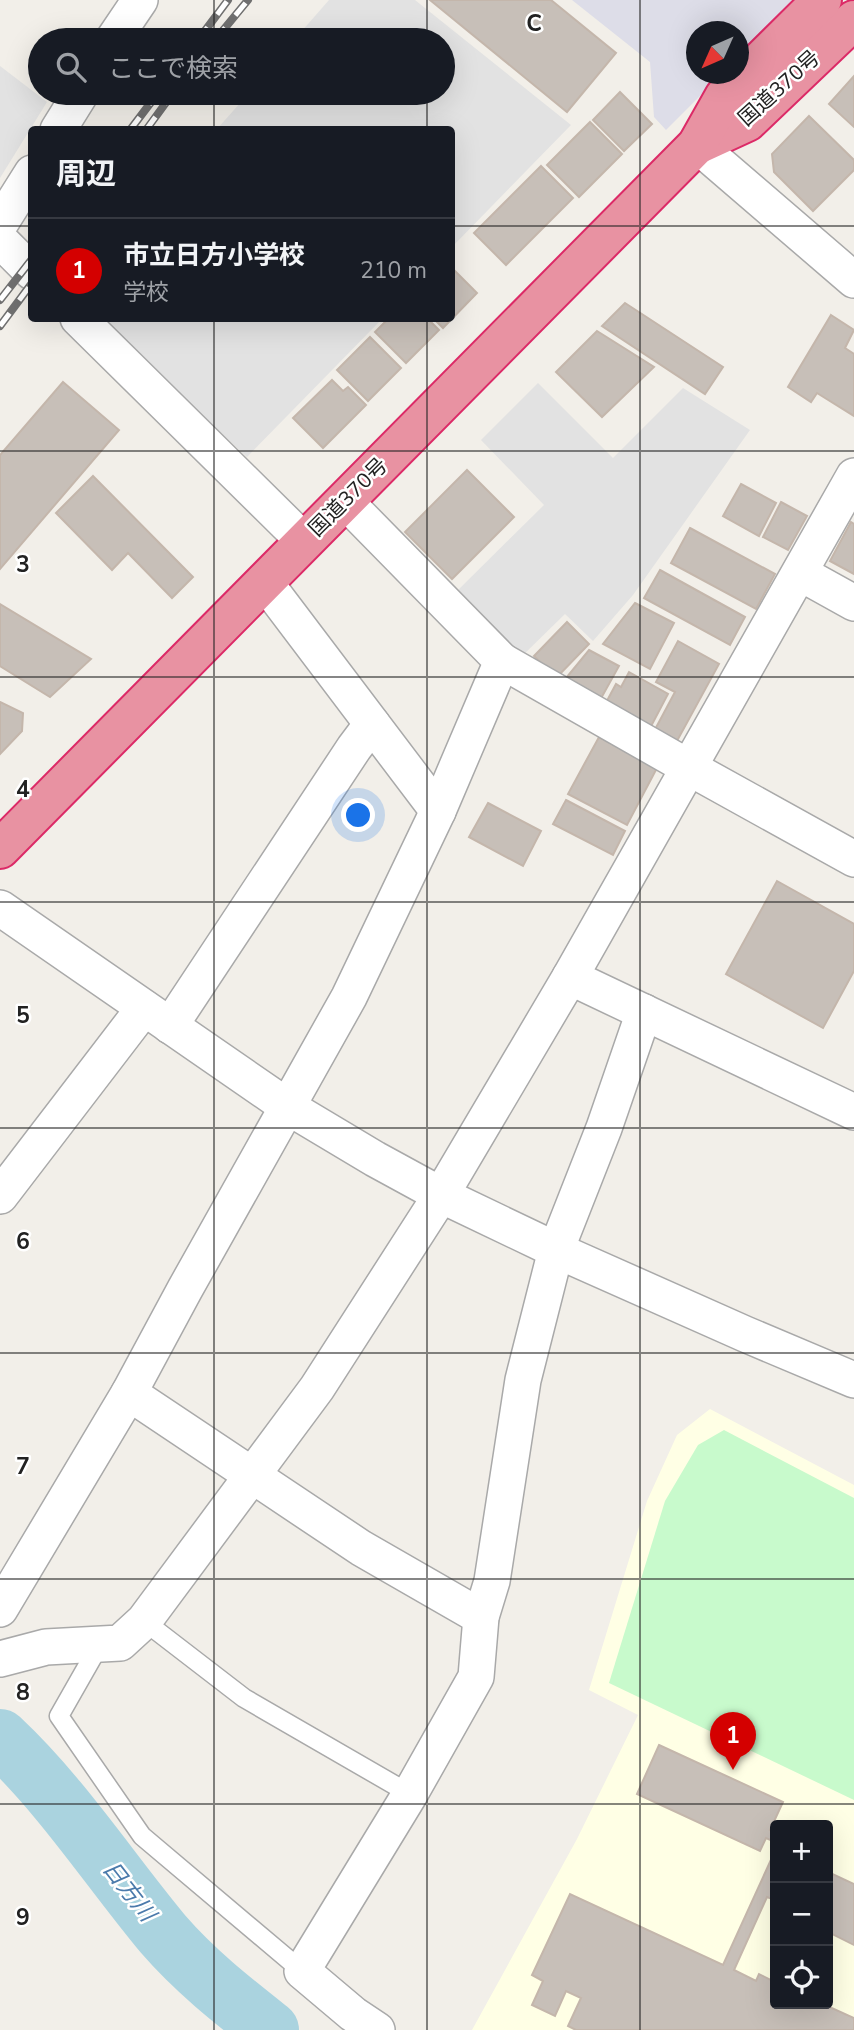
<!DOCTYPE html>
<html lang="ja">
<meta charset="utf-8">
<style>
body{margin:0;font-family:"Nunito Sans","Noto Sans JP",sans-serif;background:#242831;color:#f1f3f6}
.controls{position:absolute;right:21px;bottom:21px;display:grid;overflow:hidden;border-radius:7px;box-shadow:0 7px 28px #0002}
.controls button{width:63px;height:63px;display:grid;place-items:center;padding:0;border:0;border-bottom:2px solid #363941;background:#171b24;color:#f1f3f6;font:35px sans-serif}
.compass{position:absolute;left:686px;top:21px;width:63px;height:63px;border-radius:50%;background:#171b24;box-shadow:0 7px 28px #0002;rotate:225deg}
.you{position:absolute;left:359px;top:816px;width:24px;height:24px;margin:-18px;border:5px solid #fff;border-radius:50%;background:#1a73e8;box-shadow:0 0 0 10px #1a73e833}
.badge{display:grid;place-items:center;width:46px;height:46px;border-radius:50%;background:#d40000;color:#fff;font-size:23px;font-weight:700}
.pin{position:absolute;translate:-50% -58px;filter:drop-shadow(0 2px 4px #0008)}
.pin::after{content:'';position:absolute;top:37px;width:24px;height:21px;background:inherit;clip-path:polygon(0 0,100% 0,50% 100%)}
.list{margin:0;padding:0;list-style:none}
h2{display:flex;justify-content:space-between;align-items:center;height:91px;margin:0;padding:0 28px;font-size:30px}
h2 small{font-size:23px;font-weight:400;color:#9ea1a6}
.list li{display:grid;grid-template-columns:46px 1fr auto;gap:21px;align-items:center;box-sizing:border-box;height:105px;padding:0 28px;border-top:2px solid #363941}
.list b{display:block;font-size:26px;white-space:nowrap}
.list p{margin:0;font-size:23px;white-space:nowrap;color:#9ea1a6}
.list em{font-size:23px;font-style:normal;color:#9ea1a6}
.icon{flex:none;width:38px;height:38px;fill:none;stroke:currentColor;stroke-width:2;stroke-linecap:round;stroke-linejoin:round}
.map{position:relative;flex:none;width:854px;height:2030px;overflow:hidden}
.search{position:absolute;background:#171b24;box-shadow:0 7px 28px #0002;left:28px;top:28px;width:427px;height:77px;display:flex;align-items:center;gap:18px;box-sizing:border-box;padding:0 24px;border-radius:38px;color:#9ea1a6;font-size:26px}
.panel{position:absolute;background:#171b24;box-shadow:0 7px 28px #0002;left:28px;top:126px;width:427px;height:196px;border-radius:7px}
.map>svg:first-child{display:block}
</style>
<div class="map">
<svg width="854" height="2030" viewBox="0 0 854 2030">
<rect width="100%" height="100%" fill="#f2efe9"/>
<path fill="#ffffe5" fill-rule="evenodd" d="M 710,1409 L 854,1485 L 854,2030 L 472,2030 L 577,1839 L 638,1715 L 589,1690 L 647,1501 L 677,1435 ZM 775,1825 L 828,1825 L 828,2004 L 775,2004 Z"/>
<polygon fill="#c8facc" points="724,1430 854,1498 854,1800 609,1683 665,1501 698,1445"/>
<g fill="#e2e2e2">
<polygon points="329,0 415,0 571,125 452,247 452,130 217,129 249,93 443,93 443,40 294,40"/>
<polygon points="0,66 47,102 0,178"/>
<polygon points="99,319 382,319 247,457"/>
<polygon points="538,383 613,458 683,388 750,430 633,595 593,641 565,614 518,660 454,594 544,505 481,440"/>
</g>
<polygon fill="#dddde8" points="572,0 794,0 739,56 738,32 696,32 696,74 722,74 666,130 654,117 650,62"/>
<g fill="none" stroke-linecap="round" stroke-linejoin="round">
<path stroke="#aad3df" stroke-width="58" d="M 0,1738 C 62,1796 109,1869 163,1934 C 195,1971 232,2000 270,2030"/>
</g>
<g fill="#c7bfb8" stroke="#c4b6ab" stroke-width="2">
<polygon points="430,0 551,0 616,53 567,112"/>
<polygon points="854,76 854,127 829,104"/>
<polygon points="620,92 652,124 624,151 593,120"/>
<polygon points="809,116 854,160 854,170 813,211 774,172 772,154"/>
<polygon points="590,122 622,154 579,197 547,165"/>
<polygon points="541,166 573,198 506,265 474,233"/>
<polygon points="452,268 477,293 443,328 433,318 452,318"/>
<polygon points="625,303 723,367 705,394 602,326"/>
<polygon points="831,315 854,330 845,348 854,354 854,416 817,393 811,402 788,387"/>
<polygon points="389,318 427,318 439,330 406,363 375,332"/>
<polygon points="597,331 654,367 602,417 556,372"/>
<polygon points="370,337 401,368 368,401 337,370"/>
<polygon points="332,380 343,391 348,387 366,405 323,448 293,418"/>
<polygon points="63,382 119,430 0,569 0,455"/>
<polygon points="467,470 514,517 452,579 405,532"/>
<polygon points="93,476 193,577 172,598 128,553 112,570 56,513"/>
<polygon points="741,484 776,503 759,536 723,516"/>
<polygon points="781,502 807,516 788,550 763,537"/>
<polygon points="851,522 854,524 854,574 830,561"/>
<polygon points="690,528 775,574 756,609 671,563"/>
<polygon points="660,570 745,617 730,645 644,598"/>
<polygon points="635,603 674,623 650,669 603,644"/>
<polygon points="0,604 91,659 50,697 0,666"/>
<polygon points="567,622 589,644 556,678 534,656"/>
<polygon points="678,641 719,664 677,741 651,737 675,692 656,682"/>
<polygon points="589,650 619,666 599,702 562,683"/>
<polygon points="629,672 668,694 647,734 602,710 616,684 621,687"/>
<polygon points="0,702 23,713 22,731 0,754"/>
<polygon points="599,737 657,768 627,825 568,794"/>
<polygon points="566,800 625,831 613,855 553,824"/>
<polygon points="488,803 541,831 523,866 469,837"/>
<polygon points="777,881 854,924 854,971 823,1028 726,974"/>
<polygon points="659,1745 783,1802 770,1830 775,1832 775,1842 766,1838 760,1851 637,1794"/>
<polygon points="775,1851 775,1879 772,1886 775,1887 775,1900 767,1897 734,1970 756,1981 759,1974 775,1982 775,2004 823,2004 854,2018 854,2030 576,2030 568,2026 581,1998 566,1991 555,2016 532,2005 543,1981 532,1975 570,1894 723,1965"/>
<polygon points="828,1872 854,1884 854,1945 828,1932"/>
</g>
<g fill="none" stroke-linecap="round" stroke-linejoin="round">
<g stroke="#a9a9a9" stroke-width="21">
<g id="lane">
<polyline points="144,1621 244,1698 410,1794"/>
<polyline points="100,1644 59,1716 142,1836 302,1971"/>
</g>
</g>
<g stroke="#a9a9a9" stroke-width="38">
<g id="street">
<polyline points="113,40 140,0"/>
<polyline points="58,130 81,93"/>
<polyline points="697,145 854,280"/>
<polyline points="0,224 32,173"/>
<polyline points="0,240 32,272"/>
<polyline points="78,318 304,541"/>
<polyline points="800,573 854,603"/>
<polyline points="264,581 438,811"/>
<polyline points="502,661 688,767 854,859"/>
<polyline points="0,908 288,1107 375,1159 441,1195 556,1250 745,1334 854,1380"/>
<polyline points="570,977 854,1112"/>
<polyline points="170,1026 354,748 372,724"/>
<polyline points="0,1196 144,1008"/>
<polyline points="129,1393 361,1548 481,1617"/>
<polyline points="0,1609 129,1393 185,1289 349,997 438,811 502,661 345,501"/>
<polyline points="0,1659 46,1647 120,1643 144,1621 317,1388 441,1195 570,977 854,476"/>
<polyline points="377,2030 353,2014 302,1971 410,1794 476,1677 481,1617 492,1581 523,1380 556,1250 604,1128 644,1012"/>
</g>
</g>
<g stroke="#dc2a67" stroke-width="42">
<g id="highway">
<polyline points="697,145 747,122 854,20"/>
<polyline points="0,849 697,145 724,97 822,0"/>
</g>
</g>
<use href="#lane" stroke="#fff" stroke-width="18"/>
<use href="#street" stroke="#fff" stroke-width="35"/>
<use href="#highway" stroke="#e892a2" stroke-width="38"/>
<g stroke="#707070" stroke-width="8">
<g id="rail">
<polyline points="198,40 228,0"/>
<polyline points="215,40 248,0"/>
<polyline points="130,130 158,93"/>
<polyline points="146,130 173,93"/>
<polyline points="0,300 32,259"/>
<polyline points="0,326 32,283"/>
</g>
</g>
<use href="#rail" stroke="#fff" stroke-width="5" stroke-dasharray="16" stroke-linecap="butt"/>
</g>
<path fill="none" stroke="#222" stroke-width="2" stroke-opacity="0.55" d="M 214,0 L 214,40M 427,0 L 427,40M 640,0 L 640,2030M 214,93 L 214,130M 427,93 L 427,130M 0,226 L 32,226M 452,226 L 854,226M 214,318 L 214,2030M 427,318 L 427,2030M 0,451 L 854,451M 0,677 L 854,677M 0,902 L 854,902M 0,1128 L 854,1128M 0,1353 L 854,1353M 0,1579 L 854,1579M 0,1804 L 854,1804"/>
<g text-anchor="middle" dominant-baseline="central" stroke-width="5" stroke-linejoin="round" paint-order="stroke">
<g font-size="21" fill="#222" stroke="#fff">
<text transform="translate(779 88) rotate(-42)">国道370号</text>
<text transform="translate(348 497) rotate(-45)">国道370号</text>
</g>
<g font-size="23" font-style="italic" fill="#4a7aab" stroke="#fff">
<text transform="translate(129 1891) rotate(52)">日方川</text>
</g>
</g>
<g font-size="23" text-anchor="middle" font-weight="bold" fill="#222" stroke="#fff" stroke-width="5" stroke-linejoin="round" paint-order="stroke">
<text x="534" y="31">C</text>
<text x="23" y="572">3</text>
<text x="23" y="797">4</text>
<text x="23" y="1023">5</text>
<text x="23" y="1249">6</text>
<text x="23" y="1474">7</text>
<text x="23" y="1700">8</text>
<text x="23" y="1925">9</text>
</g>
</svg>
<div class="controls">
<button>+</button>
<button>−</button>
<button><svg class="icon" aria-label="locate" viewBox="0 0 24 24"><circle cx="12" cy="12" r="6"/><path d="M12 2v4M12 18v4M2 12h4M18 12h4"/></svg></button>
</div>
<svg class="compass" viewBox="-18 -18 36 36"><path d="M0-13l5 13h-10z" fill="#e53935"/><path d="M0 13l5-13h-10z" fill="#9ea1a6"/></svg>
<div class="you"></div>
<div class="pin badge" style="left:733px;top:1770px">1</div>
<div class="search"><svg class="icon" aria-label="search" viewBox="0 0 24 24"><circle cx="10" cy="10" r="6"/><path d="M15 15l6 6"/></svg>ここで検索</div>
<section class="panel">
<h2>周辺<small></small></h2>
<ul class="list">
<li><span class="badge">1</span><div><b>市立日方小学校</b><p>学校</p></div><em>210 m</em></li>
</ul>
</section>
</div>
